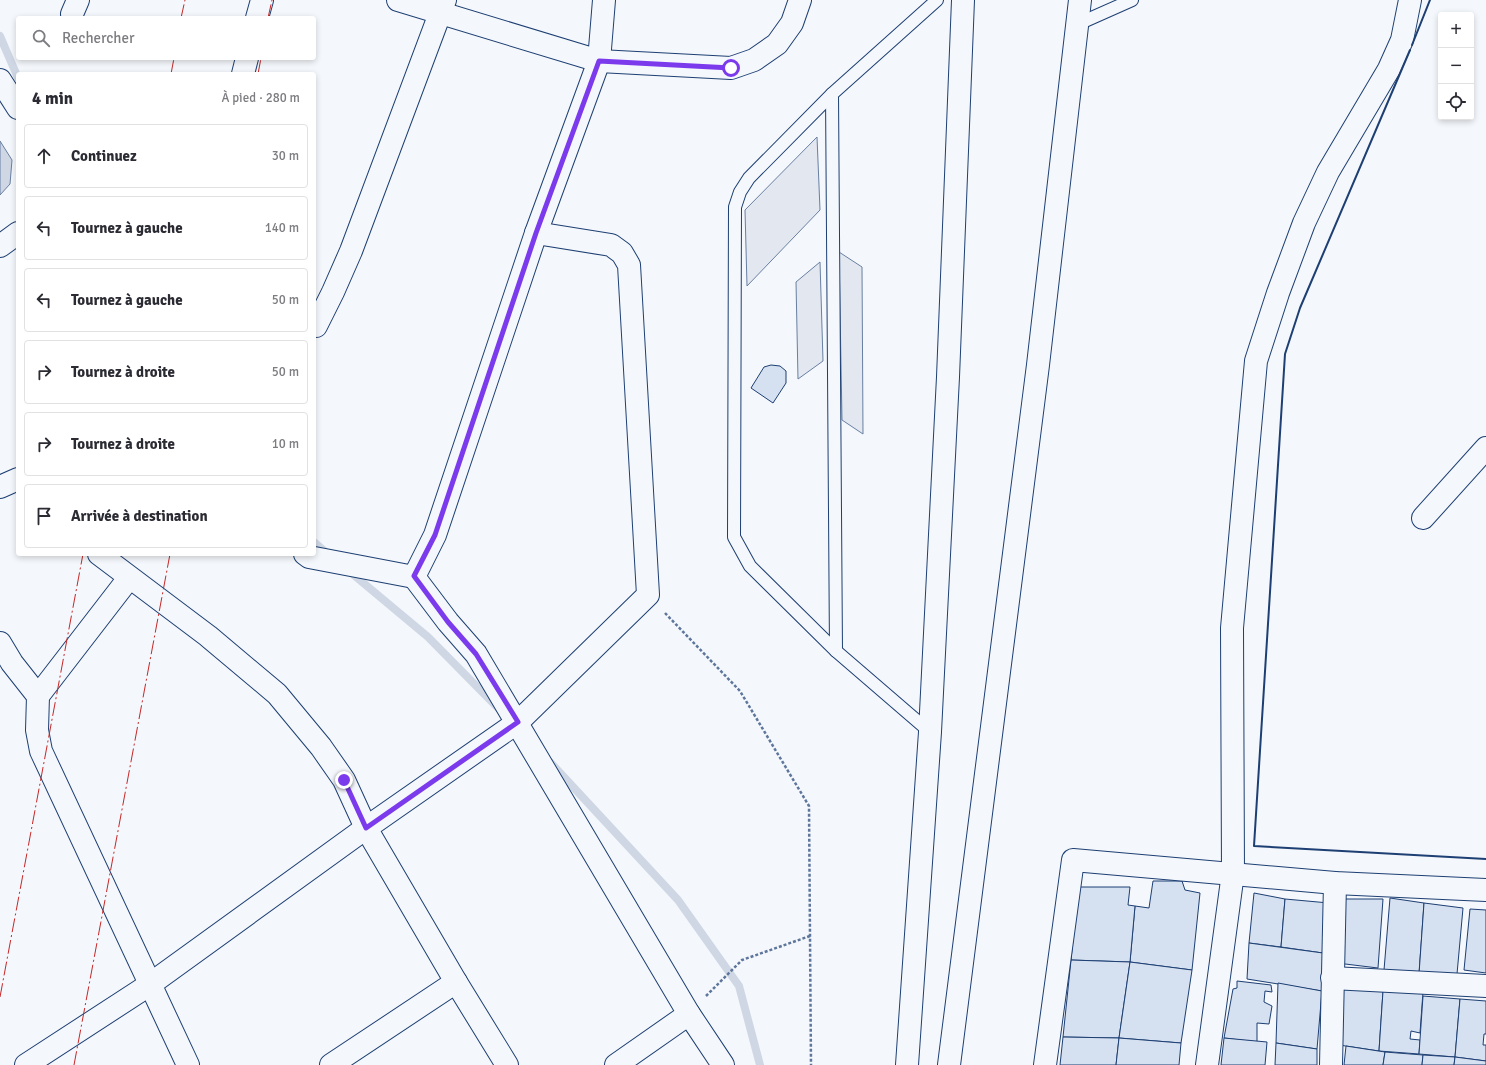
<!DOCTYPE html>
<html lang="fr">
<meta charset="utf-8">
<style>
body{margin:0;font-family:Signika,sans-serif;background:#f2f2f3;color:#2b2b33}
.controls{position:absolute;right:12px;top:12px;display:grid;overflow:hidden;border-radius:4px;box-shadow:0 2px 6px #0003}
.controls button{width:36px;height:36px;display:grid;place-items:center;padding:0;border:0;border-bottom:1px solid #e1e1e2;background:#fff;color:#2b2b33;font:20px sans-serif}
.stop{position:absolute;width:12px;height:12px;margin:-9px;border:3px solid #7c3aed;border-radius:50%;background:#fff}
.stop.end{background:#7c3aed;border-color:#fff;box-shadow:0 1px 4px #0008}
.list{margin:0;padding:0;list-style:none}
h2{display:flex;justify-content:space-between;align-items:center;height:52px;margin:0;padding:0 16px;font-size:17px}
h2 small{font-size:13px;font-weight:400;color:#7c7c81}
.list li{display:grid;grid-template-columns:26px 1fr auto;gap:12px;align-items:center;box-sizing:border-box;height:64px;margin:0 8px 8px;padding:0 8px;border:1px solid #e1e1e2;border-radius:4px}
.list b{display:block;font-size:15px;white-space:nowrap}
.list em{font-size:13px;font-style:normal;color:#7c7c81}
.icon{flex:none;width:22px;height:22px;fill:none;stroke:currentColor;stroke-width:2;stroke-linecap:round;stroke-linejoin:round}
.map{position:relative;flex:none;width:1486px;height:1065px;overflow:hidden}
.search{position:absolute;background:#fff;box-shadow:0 2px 6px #0003;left:16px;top:16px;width:300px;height:44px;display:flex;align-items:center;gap:10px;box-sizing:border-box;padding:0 14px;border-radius:4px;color:#7c7c81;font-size:15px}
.panel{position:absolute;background:#fff;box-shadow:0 2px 6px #0003;left:16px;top:72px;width:300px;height:484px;border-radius:4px}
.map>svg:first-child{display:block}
</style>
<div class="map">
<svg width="1486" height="1065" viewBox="0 0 1486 1065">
<rect width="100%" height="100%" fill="#f4f7fb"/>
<g fill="#e3e8f0" stroke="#687fa3">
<polygon points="817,137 820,210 747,286 745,210"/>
<polygon points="839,252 862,267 863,434 842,420"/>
<polygon points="820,262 823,361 798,379 796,282"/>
</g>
<polygon fill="#cfd7e4" stroke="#687fa3" points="0,141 12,160 10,184 0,195"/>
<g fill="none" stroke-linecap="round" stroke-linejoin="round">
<g stroke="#cfd7e4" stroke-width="8">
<polyline points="0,36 18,78"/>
<polyline points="314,542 329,555"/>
<polyline points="349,571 428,637 498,708"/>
<polyline points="550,762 678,900 739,986 760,1065"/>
</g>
</g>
<g fill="#d5e0f0" stroke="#1d3f73">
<polygon points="771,365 780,366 786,371 786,383 773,403 751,388 764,367"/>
<polygon points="1153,881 1182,881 1185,890 1200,893 1192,970 1130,962 1135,906 1149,908"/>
<polygon points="1078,887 1130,887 1128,905 1135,906 1130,962 1071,960"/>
<polygon points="1254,893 1285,899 1281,947 1249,943"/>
<polygon points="1390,898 1424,903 1419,974 1384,970"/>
<polygon points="1285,899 1329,903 1323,953 1281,947"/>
<polygon points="1341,899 1383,899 1378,968 1337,963"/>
<polygon points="1424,903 1463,908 1457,974 1419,974"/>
<polygon points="1470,909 1486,910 1486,973 1464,970"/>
<polygon points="1249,943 1323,953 1322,991 1247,979"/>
<polygon points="1071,960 1130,962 1119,1038 1063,1037"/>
<polygon points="1130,962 1192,970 1181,1043 1119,1038"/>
<polygon points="1237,981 1271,985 1272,992 1265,991 1264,1002 1272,1006 1269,1024 1257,1023 1257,1042 1224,1038 1233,989 1237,988"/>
<polygon points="1278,983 1322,991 1317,1049 1276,1043"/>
<polygon points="1344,986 1383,991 1379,1051 1339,1045"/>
<polygon points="1383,991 1423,992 1420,1033 1411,1031 1410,1039 1420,1040 1419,1054 1379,1051"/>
<polygon points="1423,996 1460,999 1455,1057 1419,1054"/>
<polygon points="1460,999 1486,1001 1486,1034 1484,1034 1483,1045 1486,1045 1486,1061 1455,1057"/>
<polygon points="1063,1037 1119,1038 1116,1065 1060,1065"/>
<polygon points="1119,1038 1181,1043 1179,1065 1116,1065"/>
<polygon points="1224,1038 1267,1042 1265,1065 1221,1065"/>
<polygon points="1276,1043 1317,1049 1317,1065 1275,1065"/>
<polygon points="1346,1046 1385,1052 1383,1065 1344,1065"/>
<polygon points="1385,1052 1423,1055 1422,1065 1383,1065"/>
<polygon points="1423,1055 1455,1057 1454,1065 1422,1065"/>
<polygon points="1455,1057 1486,1061 1486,1065 1454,1065"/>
</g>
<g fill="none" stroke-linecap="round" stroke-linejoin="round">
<g stroke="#1d3f73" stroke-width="14">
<g id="service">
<polyline points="1078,24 1132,0"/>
<polyline points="832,94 836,651"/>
<polyline points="930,732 836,651 750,566 734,537 735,207 740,192 749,178 832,94 937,0"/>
</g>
</g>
<g stroke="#1d3f73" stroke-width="24">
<g id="minor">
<polyline points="398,0 599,61 731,68 754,60 777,44 792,23 800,0"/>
<polyline points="604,0 599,61 536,233 435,535 414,577 448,622 476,654 689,1014 723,1065"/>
<polyline points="72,14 78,0"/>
<polyline points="257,18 262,0"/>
<polyline points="243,74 247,58"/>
<polyline points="0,80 18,108"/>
<polyline points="0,246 18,233"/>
<polyline points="314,326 316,326 333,292 351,251 445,0"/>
<polyline points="0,487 18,479"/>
<polyline points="1423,518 1486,448"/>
<polyline points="99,554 208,636 277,694 321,747 344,780 366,828 456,982 507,1065"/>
<polyline points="305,554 309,557 414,577"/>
<polyline points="0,643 12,663 38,696 37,730 41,751 188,1065"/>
<polyline points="38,696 129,578"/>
<polyline points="1332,978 1486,986"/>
<polyline points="26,1065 149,985 366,828 518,722 648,595 629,265 622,253 611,245 536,233"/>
<polyline points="331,1065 456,982"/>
<polyline points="616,1065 689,1014"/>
<polyline points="1045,1065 1073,860 1335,883 1486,890"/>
<polyline points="1207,1065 1233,873 1232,628 1256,361 1278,293 1304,223 1328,172 1389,69 1402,40 1410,0"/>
<polyline points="1331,1065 1335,883"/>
</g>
</g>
<g stroke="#1d3f73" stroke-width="24">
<g id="motorway">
<polyline points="907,1065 930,732 948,377 963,0"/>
<polyline points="949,1065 1038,365 1080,0"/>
</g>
</g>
<g stroke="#5e769c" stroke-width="2.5" stroke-dasharray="3 2" stroke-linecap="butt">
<polyline points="665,613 740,691 809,806 811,1065"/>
<polyline points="706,996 742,960 810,936"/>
</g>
<use href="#service" stroke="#f4f7fb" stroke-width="12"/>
<use href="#minor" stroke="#f4f7fb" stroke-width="22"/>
<use href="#motorway" stroke="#f4f7fb" stroke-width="22"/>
<g stroke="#1d3f73" stroke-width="2">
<polyline points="1412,45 1430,0"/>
<polyline points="1410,50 1300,308 1285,354 1254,846 1486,859"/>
</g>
<g stroke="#c62828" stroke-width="1" stroke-dasharray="14 3 2 3" stroke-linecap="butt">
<polyline points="181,18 185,0"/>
<polyline points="268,18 272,0"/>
<polyline points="171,74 174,58"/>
<polyline points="258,74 261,58"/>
<polyline points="0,997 83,554"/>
<polyline points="74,1065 170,554"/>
</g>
</g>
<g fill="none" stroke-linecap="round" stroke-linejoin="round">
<polyline stroke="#7c3aed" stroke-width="5" points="344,780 366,828 518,722 476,654 448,622 414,576 435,535 536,233 599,61 731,68"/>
</g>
</svg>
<div class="controls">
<button>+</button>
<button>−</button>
<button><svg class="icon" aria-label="locate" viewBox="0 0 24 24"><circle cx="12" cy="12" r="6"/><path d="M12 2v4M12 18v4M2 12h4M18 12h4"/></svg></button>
</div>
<div class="stop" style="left:731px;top:68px"></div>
<div class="stop end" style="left:344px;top:780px"></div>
<div class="search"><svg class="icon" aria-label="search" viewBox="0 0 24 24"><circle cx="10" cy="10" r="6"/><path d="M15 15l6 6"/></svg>Rechercher</div>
<section class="panel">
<h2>4 min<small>À pied · 280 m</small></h2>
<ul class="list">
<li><svg class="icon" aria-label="ahead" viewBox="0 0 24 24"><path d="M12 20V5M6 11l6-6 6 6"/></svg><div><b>Continuez</b></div><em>30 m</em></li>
<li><svg class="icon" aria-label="left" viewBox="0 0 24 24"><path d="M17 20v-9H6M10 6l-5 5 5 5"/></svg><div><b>Tournez à gauche</b></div><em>140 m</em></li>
<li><svg class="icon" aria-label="left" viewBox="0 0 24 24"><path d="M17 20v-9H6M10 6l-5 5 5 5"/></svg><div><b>Tournez à gauche</b></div><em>50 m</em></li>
<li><svg class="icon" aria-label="right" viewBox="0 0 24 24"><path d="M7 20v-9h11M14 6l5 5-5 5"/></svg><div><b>Tournez à droite</b></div><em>50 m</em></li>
<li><svg class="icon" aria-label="right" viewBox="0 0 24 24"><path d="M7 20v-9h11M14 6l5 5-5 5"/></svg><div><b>Tournez à droite</b></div><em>10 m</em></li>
<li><svg class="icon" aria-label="arrive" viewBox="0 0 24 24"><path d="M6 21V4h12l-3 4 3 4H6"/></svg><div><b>Arrivée à destination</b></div></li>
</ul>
</section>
</div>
